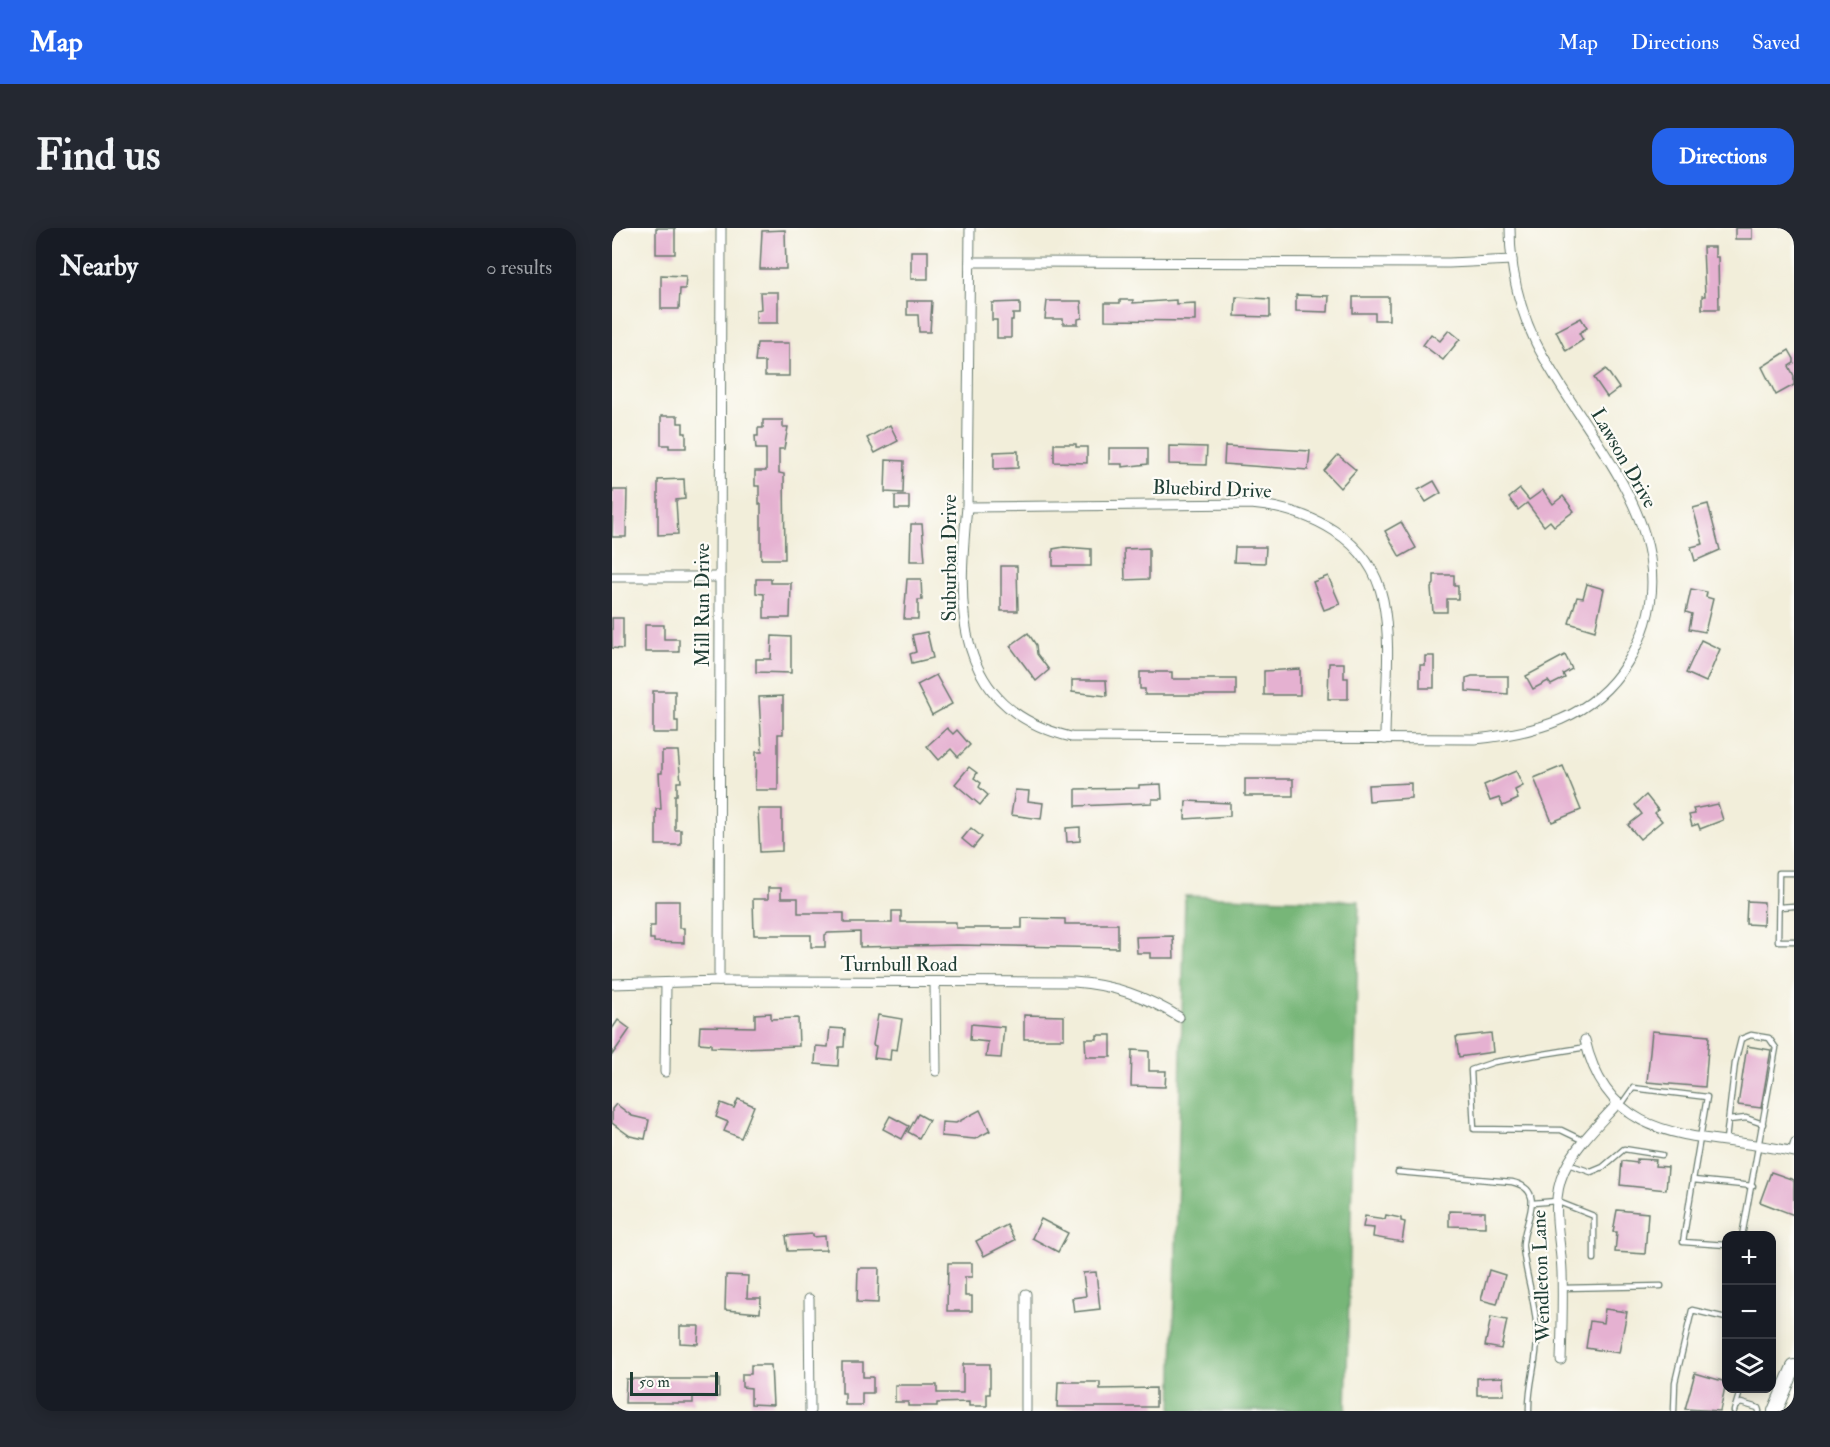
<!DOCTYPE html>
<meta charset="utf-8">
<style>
body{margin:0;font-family:"IM FELL Double Pica",serif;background:#242831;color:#f1f3f6}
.controls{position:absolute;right:18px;bottom:18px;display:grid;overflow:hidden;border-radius:12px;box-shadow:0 3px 15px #0003}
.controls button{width:54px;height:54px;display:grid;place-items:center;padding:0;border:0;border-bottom:2px solid #363941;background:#171b24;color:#f1f3f6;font:30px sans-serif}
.scale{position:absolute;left:18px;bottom:15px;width:88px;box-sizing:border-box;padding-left:6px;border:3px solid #1f3d34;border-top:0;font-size:16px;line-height:21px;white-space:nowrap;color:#1f3d34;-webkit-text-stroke:4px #fdfcf7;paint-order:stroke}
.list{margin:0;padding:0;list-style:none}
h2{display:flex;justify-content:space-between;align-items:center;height:78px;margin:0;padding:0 24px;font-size:26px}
h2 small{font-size:20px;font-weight:400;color:#9ea1a6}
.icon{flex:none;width:33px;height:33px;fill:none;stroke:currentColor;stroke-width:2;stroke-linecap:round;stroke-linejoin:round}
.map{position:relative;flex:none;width:1182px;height:1183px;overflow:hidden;border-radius:18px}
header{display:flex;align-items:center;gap:36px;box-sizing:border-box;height:84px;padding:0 30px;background:#2563eb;color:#fff}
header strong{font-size:28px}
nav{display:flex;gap:33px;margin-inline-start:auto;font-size:21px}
.intro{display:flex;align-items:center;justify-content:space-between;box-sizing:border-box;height:144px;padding:0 36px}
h1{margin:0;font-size:42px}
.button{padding:15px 27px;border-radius:18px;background:#2563eb;color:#fff;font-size:21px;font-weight:700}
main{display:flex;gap:36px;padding:0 36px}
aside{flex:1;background:#171b24;border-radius:18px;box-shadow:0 3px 15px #0003}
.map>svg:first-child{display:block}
</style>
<header>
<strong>Map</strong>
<nav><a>Map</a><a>Directions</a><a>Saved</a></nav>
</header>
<div class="intro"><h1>Find us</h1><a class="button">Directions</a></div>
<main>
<aside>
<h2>Nearby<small>0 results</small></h2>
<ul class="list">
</ul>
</aside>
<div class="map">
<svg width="1182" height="1183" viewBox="0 0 1182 1183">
<rect width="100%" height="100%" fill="#fdfcf7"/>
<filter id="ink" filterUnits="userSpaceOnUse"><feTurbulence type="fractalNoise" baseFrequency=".0167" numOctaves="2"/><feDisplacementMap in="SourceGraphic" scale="12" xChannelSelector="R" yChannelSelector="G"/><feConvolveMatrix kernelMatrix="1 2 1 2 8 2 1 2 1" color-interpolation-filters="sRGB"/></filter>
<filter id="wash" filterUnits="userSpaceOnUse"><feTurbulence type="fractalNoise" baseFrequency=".008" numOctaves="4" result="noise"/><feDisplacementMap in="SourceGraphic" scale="24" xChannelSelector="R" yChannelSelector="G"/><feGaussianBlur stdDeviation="1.35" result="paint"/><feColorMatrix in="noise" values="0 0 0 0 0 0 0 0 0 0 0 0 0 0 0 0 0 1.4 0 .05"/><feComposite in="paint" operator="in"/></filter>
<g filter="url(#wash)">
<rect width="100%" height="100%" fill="#f2eeda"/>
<polygon fill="#77b678" stroke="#4b7a56" stroke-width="1.5" points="573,668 747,673 734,1183 560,1183"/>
<g id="blocks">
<g fill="#e5b1d1">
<rect x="44" y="0" width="19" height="26"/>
<rect x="1123" y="0" width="17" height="11"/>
<polygon points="173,2 174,41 148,41 150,3"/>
<polygon points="1091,19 1103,19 1103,29 1106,29 1107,81 1090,81 1090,68 1093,68"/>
<rect x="299" y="23" width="17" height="28"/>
<polygon points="49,47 74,48 73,61 68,61 67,81 49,81"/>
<polygon points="148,64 166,64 166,95 144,95 144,82 149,81"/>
<polygon points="684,67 717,68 716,84 684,83"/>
<polygon points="624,69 658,71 658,89 623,88"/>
<polygon points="741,69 777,69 777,92 763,92 763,85 741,85"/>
<polygon points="508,72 521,72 521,75 564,72 564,76 583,75 583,93 493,92 493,75 508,75"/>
<polygon points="295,73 320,73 318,104 307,104 306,87 295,87"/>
<polygon points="435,73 469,73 470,90 466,91 466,96 451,96 451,91 433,91"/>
<polygon points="408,74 408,86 401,86 401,92 399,92 399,110 385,110 385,92 380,92 380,75"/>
<polygon points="969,90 975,100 967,105 971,112 954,123 944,103"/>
<polygon points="837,102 848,111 831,132 811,117 819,106 828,113"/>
<polygon points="145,115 177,115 177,148 153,148 153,134 143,134"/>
<polygon points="1177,122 1182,131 1182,135 1177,138 1182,148 1182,157 1164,167 1150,139"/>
<polygon points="994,141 1007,160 995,169 982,150"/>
<polygon points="49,188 66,188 66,195 71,195 71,205 74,205 74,220 57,220 57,217 49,217"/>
<polygon points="151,192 171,192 171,199 176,199 172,221 167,221 167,245 172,246 173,331 149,331 149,276 147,276 147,258 143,258 143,243 154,243 154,221 144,221 143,208 146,208 146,200 151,200"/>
<polygon points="278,197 286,213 263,225 255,210"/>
<polygon points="442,216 464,216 464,219 475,219 475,235 442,234"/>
<polygon points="557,218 595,219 594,237 557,236"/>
<polygon points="613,218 698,223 696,242 612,236"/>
<polygon points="497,220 536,220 536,236 510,239 510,236 497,236"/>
<polygon points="406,223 406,240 382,241 382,224"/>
<polygon points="726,227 744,242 728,260 712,243"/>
<polygon points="274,232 292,233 291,265 273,264"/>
<polygon points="72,251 73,271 64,272 66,306 46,307 46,252"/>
<polygon points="822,253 829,265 814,274 806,262"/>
<polygon points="908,261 917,272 931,262 941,276 951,268 962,283 942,298 938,293 932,298 915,275 906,282 897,270"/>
<polygon points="1,262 15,262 14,309 0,309"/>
<rect x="283" y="268" width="14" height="13"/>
<polygon points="1096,276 1108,322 1083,333 1079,319 1091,316 1081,280"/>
<polygon points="789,294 804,320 788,329 773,303"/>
<polygon points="299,296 310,296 313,333 298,333"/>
<polygon points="452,319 479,321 479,338 441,338 441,321"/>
<polygon points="623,319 654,319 653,335 622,334"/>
<polygon points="537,320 537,351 513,352 512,321"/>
<polygon points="389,338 405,338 406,383 389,383"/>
<polygon points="822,347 842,347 842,358 846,358 846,371 835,371 835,384 821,384 819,360 822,356"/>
<polygon points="716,348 728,376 712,382 701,354"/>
<polygon points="144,351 159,351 159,355 179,355 178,390 152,390 152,366 144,365"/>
<polygon points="295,351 309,351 310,372 306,372 306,391 292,391"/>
<polygon points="975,356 992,361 983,403 957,395 965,369 971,370"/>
<polygon points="1079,361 1095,364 1094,369 1101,371 1093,404 1077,401 1080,386 1074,384"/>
<polygon points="0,390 11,390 11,421 0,420"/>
<polygon points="33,397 52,397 52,411 67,411 67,424 33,424"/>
<polygon points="315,404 321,430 300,435 298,426 304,424 300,407"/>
<polygon points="416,405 424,417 425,426 437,442 424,453 398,418"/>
<polygon points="160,408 179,409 179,445 144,444 144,431 159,431"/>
<polygon points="1089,412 1108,421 1094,454 1074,445"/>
<polygon points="953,427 960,441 951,446 953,450 939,457 936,453 921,461 914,448"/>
<polygon points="813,428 822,428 822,460 808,460 808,437 813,437"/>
<polygon points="717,435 732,435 732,450 736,450 736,471 716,471"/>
<polygon points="688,441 688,467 652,467 652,443"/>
<polygon points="528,444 560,444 560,451 624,451 624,467 533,467 533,461 528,461"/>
<polygon points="324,447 340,476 320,487 305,457"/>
<polygon points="860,448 896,448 896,466 854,463 854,450"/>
<polygon points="460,452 494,452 495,468 460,464"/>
<polygon points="41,463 63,463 63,493 66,493 66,505 41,505"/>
<polygon points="171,468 171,506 166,506 166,562 143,562 144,524 150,524 147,469"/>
<polygon points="335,500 341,506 345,502 358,517 346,529 339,521 327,532 315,518"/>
<polygon points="50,523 66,523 69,554 65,554 65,567 63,567 63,602 69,602 69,617 44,617 44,581 49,581 47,545 50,545"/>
<polygon points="951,538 969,582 940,594 922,550"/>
<polygon points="357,539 365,545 362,550 369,555 367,559 376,567 368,577 343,556"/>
<polygon points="904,543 911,558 903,562 906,571 891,578 887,570 878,573 872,557"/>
<rect x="633" y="551" width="48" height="17"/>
<polygon points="799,555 799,570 757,573 756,557"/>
<polygon points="549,556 550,571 540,571 540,575 464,578 464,561 527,560 527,557"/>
<polygon points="403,562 417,563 416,573 431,575 429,591 399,587"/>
<polygon points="1034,567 1046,582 1043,585 1050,593 1028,611 1016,597 1030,586 1023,577"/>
<polygon points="574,573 618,575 618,588 573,591"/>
<polygon points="1106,576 1111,592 1088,601 1086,596 1080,598 1077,587 1083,586 1081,581"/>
<polygon points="146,581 170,581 170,623 148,624"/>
<polygon points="468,599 468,613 455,614 454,600"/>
<polygon points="359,600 370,609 361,620 350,611"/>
<polygon points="156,660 169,660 169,670 186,670 186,685 232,685 232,695 280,695 280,683 289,683 289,694 344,694 344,700 410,700 410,690 453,691 453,696 506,696 506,720 344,717 248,719 248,704 216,705 213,707 213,719 199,719 199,707 142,707 141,671 156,671"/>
<polygon points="43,673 67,673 67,700 72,700 72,715 42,714 42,711 38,711 38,698 43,698"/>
<polygon points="1135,673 1152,674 1151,697 1134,696"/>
<polygon points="561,708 562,730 538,730 538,725 525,725 524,709"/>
<polygon points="159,785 159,791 186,790 187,818 130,820 99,819 99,816 87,815 88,798 143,799 143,786"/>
<polygon points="266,787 290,791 285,822 279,821 278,832 262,830 264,818 261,817"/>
<polygon points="412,787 452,788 452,811 412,811"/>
<polygon points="6,792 18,801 0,827 0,801"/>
<polygon points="359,796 392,799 389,830 374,829 376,814 358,812"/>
<polygon points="218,800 233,801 232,819 227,819 226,838 203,836 204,818 216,819"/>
<polygon points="1040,803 1097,808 1093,859 1035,854"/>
<polygon points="879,805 881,824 847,829 844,809"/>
<polygon points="485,807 499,807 499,829 474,829 473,811 485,811"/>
<polygon points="1135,818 1159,822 1149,880 1126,877"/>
<polygon points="520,822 537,823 537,843 554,843 553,859 519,858"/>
<polygon points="126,871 142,878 129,910 112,903 116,894 104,889 109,875 122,880"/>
<polygon points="4,876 20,888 37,892 33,911 18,908 0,895 0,881"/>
<polygon points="368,882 378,903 363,911 329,908 330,894 344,895"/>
<polygon points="306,886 317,892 307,910 296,904"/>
<polygon points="278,888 297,898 290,911 271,901"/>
<polygon points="1025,931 1044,932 1043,938 1056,939 1054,962 1008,957 1010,933 1025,935"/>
<polygon points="1159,944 1182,952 1182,987 1148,974"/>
<polygon points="1005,982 1036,985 1033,1026 1003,1024 1005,1004 1001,1004"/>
<polygon points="837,983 873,984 873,999 837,998"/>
<polygon points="774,987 789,990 789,993 793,994 790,1014 761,1009 762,1000 751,999 753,988 773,991"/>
<polygon points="429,991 456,1005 446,1024 420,1010"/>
<polygon points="395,997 403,1012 372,1028 364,1013"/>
<polygon points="201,1006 201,1009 213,1008 214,1022 176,1023 174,1008"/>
<polygon points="336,1035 360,1035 360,1049 353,1049 353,1068 360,1068 360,1083 335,1083"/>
<polygon points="246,1040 267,1040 266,1075 245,1074"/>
<polygon points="877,1042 893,1047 885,1076 869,1072"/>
<polygon points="484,1044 488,1081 462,1084 460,1070 474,1068 471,1045"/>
<polygon points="114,1047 136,1048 135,1070 149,1070 148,1085 113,1082"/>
<polygon points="993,1081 1015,1084 1007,1125 974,1120 978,1093 991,1095"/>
<polygon points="879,1089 895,1092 889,1121 873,1118"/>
<polygon points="68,1098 87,1098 86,1116 68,1115"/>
<polygon points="230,1134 251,1134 251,1149 261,1149 261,1165 250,1165 250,1177 233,1177 233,1165 230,1165"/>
<polygon points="351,1136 378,1136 378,1166 375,1166 375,1178 357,1178 357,1174 325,1175 325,1178 296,1178 296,1174 283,1174 283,1157 325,1157 325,1165 351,1165"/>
<polygon points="139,1137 159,1137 161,1177 139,1176 139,1160 130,1159 130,1146 139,1146"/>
<polygon points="1083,1145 1114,1154 1108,1183 1073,1181"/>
<polygon points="891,1149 892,1167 865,1167 865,1150"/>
<polygon points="14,1151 107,1151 107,1169 81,1168 81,1175 13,1175"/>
<polygon points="446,1154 488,1154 488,1161 544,1160 544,1179 445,1179"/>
</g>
</g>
</g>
<g filter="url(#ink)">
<use href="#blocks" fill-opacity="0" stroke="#697b6e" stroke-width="1.5"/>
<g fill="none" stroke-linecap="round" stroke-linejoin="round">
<g stroke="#697b6e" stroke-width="7">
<g id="service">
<polyline points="1182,645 1167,645 1166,713 1182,713"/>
<polyline points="1167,679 1182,678"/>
<polyline points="1009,877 1021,860 1095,869 1081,952"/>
<polyline points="1117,892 1134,890 1151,896"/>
<polyline points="1114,912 1123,835 1129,811 1139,807 1157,810 1164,820 1130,1008"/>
<polyline points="972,913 949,902 862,901 859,842 882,834 975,819"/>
<polyline points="1179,923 1182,913"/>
<polyline points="956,936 979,944 991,939 1012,921 1050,927"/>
<path d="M 786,944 L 900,954 C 938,963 909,996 911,1020 C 914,1051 925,1077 925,1110 C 925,1135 916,1158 917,1183"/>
<polyline points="921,975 944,973 982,988 982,1031"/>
<polyline points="1114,1017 1071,1014 1081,952 1141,958"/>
<polyline points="950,1060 1049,1058"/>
<polyline points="1124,1178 1129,1175 1146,1180 1147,1183"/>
<polyline points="1062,1183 1063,1154 1080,1082 1114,1090"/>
<polyline points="1122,1183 1129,1160"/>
</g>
</g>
<g stroke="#697b6e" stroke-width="11">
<g id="minor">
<path d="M 358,0 L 355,279 C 345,379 340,480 459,509 L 863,511 C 924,505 981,490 1015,435 C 1091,315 974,215 924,115 C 907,80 898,39 898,0"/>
<polyline points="358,34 837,35 900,32"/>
<path d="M 355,279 L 639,276 C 697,281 758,310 771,372 C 780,416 773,466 773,511"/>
<polyline points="0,349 108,349"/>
<polyline points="107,753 109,0"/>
<polyline points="323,754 324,843"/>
<path d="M 0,756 L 107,753 L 462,754 C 502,757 533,768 567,789"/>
<path d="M 973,812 C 999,924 1095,903 1182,924"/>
<polyline points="53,844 54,755"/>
<polyline points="197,1071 198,1183"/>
<path d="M 949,1132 C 950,1102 951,1073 950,1044 C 949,1009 937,977 952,943 C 964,917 987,896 1006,875"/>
<polyline points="414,1183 414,1066"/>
</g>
</g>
<g stroke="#697b6e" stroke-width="16">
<polyline id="secondary" points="1163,1183 1182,1139"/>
</g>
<use href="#service" stroke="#fff" stroke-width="4.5"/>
<use href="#minor" stroke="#fff" stroke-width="9"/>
<use href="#secondary" stroke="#fff" stroke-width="14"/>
</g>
</g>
<g text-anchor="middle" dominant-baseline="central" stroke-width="4.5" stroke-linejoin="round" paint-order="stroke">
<g font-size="20" fill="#1f3d34" stroke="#fdfcf7">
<text transform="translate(1012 230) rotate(60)">Lawson Drive</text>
<text transform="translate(600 261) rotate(2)">Bluebird Drive</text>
<text transform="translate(337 330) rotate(-90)">Suburban Drive</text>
<text transform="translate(90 377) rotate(-90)">Mill Run Drive</text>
<text x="287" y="736">Turnbull Road</text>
<text transform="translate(929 1048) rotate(-92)">Wendleton Lane</text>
</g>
</g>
</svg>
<div class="controls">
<button>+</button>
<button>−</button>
<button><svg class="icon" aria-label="layers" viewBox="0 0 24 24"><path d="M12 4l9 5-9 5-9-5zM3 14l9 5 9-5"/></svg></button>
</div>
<div class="scale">50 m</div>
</div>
</main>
